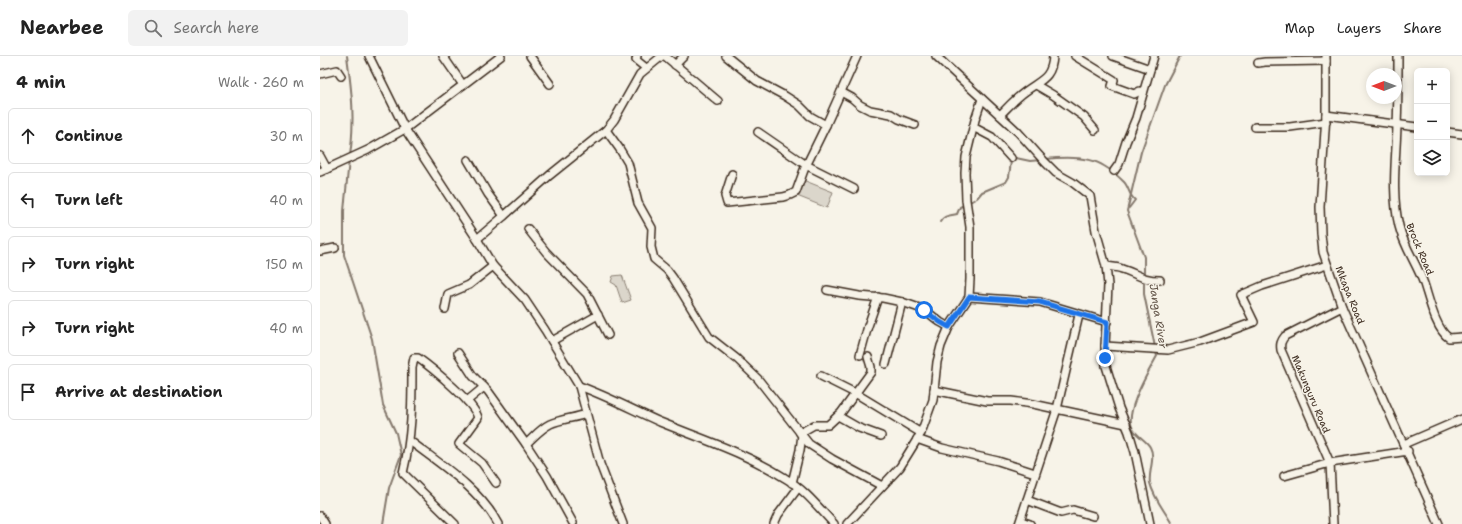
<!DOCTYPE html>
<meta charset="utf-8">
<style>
body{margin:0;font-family:"Shantell Sans",sans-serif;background:#f2f2f2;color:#222}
.controls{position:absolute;right:12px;top:12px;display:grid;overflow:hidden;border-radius:6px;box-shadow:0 2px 10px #0003}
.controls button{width:36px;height:36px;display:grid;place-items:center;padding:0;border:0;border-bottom:1px solid #e0e0e0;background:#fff;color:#222;font:20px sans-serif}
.compass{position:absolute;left:1046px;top:12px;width:36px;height:36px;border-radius:50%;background:#fff;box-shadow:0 2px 10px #0003;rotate:270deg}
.stop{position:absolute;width:12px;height:12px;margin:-9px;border:3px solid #1a73e8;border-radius:50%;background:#fff}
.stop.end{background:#1a73e8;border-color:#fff;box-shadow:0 1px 4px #0008}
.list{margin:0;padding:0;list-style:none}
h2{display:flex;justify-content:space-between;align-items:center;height:52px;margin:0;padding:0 16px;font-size:17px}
h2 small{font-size:13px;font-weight:400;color:#767676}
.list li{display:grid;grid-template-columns:26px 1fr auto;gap:12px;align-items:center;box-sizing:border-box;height:56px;margin:0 8px 8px;padding:0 8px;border:1px solid #e0e0e0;border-radius:6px}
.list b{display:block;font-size:15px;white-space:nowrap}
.list em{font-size:13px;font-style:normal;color:#767676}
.icon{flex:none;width:22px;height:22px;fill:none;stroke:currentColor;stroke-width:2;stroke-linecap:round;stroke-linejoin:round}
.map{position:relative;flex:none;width:1142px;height:468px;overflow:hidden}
header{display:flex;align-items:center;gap:24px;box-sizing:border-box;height:56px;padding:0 20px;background:#fff;border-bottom:1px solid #e0e0e0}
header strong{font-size:19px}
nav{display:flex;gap:22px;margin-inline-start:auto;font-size:14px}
.search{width:280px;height:36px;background:#f2f2f2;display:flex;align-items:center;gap:10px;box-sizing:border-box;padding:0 14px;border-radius:6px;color:#767676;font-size:15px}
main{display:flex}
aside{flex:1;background:#fff}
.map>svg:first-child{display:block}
</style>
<header>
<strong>Nearbee</strong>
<div class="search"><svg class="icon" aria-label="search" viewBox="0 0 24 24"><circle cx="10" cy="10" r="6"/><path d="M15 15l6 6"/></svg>Search here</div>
<nav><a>Map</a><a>Layers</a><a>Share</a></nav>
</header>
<main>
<aside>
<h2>4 min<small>Walk · 260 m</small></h2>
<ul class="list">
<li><svg class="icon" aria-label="ahead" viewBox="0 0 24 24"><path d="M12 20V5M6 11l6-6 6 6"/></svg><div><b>Continue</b></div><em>30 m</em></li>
<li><svg class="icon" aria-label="left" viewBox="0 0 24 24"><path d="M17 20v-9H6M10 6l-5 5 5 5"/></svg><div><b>Turn left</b></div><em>40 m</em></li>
<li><svg class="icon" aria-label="right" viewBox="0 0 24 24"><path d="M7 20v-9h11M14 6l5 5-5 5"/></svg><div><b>Turn right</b></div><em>150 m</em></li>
<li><svg class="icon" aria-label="right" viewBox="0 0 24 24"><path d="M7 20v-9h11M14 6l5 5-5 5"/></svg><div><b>Turn right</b></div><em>40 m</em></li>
<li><svg class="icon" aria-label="arrive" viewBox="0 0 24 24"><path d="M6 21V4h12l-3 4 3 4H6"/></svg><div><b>Arrive at destination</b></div></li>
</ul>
</aside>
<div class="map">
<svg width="1142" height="468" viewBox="0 0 1142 468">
<rect width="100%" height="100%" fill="#f7f3e8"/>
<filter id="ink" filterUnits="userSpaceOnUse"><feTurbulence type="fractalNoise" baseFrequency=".025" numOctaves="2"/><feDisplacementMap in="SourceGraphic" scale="8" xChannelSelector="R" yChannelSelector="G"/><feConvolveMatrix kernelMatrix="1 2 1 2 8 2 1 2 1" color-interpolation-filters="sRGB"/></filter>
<g filter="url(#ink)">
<g fill="#dbd6cb" stroke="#8b8074">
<polygon points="483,124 513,136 507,152 477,140"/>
<polygon points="302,219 311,244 302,247 296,229 291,226 293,220"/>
</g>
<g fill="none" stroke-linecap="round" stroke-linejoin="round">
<g stroke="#84786c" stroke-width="2">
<path d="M 27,0 C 32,37 35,63 30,100"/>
<path d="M 725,103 C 743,101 769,100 784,110 C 791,114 798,120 804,126 C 809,131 809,140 815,144 L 809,152"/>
<polyline points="29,104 24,155 24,199 52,283 63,349 76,377 81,399 69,432 63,468"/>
<polyline points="648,147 657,142 662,136 686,126 689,121 691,105 696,102 710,105 721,104"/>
<path d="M 620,166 C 624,159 628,160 637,158 L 640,151 L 644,149"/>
<polyline points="835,291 824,238 824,201 807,155 821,96 845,29 860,0"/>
<path d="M 836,296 L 837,300 C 829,315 803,357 813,373 C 817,380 827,385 830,391 C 836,402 828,416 830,427 C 834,443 845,455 852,468"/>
</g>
<g stroke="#3b2a1e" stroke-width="10">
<g id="minor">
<polyline points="49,0 85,73 157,183 173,210 205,244 225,274 259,330 280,408 303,468"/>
<polyline points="123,0 143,29"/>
<polyline points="210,0 230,28"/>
<polyline points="317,0 316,4 326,12"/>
<polyline points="345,0 398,45"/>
<polyline points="406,0 437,25 465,40 479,49 490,60 506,69"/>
<polyline points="616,0 698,76 725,106 736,117 752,126 770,140 776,175 786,210 788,229 785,290 786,310 799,352 809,376 815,396 830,468"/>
<polyline points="755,0 794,24 792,30 814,38 820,35 823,37"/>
<polyline points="793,0 830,13"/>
<polyline points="1006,0 1006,59 1000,151 1001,178 1003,196 1022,251 1119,468"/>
<path d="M 1078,0 C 1078,23 1078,47 1077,70 C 1076,103 1071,137 1079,170 C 1084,191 1097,208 1104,228 C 1109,243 1116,274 1129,282 L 1142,281"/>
<polyline points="938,7 945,6 1006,5"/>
<polyline points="355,9 364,0"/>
<polyline points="0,18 17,14 21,20"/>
<polyline points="716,29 733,39 764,61 775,74"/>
<polyline points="521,36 532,42 540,49 550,54 571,58 579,63 595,69"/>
<path d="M 680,59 C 688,51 696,42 706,35 C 721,24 732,22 733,0"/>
<polyline points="1006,59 1097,71"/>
<polyline points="653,71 672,81 691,102"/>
<polyline points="935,71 970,71 1006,66"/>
<polyline points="286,74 299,92 308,107 318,147 332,172 331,191 334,203 347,214 353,222 389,281 417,303 438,323 489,388 512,403 562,430"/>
<polyline points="438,76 486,109 534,133"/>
<polyline points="1127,76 1142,78"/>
<polyline points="0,100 7,113"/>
<polyline points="148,104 168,138 184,160"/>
<polyline points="794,115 799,108 806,86 816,62 834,0"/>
<polyline points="0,116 48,94 85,73 181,0"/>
<polyline points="412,118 405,140 407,147 463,141 470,139 476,136 484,114 506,69 537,0"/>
<polyline points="208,173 226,196 267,238 288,279"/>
<polyline points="157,183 184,160 230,119 286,74 294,64 320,18 342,0"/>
<polyline points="0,195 15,192"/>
<path d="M 786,210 C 791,211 797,211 802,213 C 818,218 822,224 840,224"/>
<polyline points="507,234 539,240 563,242 582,246 605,254 620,266 629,271"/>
<polyline points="649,241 720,246 787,266"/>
<polyline points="125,253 128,238 149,229 173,210"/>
<polyline points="232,285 278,259"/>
<polyline points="785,290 848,294 880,286 934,266 921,239 942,230 1007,209"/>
<polyline points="138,297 153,320 168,335 206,388 227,420 253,467"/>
<polyline points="540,299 548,270 558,241"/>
<polyline points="566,308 582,246"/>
<polyline points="501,320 535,337 601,377"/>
<path d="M 259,330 C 287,340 313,354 340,366 C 382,383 426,397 465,422 C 484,433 499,452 514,468"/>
<polyline points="614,334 667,345 691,345 713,348 806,368"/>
<polyline points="147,345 164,331"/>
<polyline points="518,360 539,372 561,380"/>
<polyline points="480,377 494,369 508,369 521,357 551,316 551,311 548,301"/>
<polyline points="597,383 622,392 678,405 715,417"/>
<path d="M 90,385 C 120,408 160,433 178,468"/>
<path d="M 206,388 C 214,381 220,373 230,368 C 241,363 255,362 266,358"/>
<polyline points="1084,388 1142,363"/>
<polyline points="964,420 1010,407 1088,395"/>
<polyline points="472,427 480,394 482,379"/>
<polyline points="707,444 741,457 753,454 773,460"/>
<polyline points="0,460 5,468"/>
<polyline points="701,465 710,468"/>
<path d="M 135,468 L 83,417 C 92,379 92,351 92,312 L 94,302 L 98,302 C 112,312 155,347 158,362 L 139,388 L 162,407 L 176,427"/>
<polyline points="454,468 458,459 478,432"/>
<polyline points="527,468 580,411 601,377 613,344 617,306 621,290 629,271 649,241 650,223 650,171 646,144 645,117 646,101 655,64 662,43"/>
<polyline points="699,468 737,353 759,259"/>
<path d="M 1013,468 L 1010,407 L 961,294 C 960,288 961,285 965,280 L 1022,251"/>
</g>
</g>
<use href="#minor" stroke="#f7f3e8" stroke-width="7"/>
</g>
</g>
<g fill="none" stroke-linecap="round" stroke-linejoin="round" filter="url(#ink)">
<polyline stroke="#1a73e8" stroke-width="5" points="604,254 620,266 629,271 649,241 720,246 787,266 785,302"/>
</g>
<g text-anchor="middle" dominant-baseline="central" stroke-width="3" stroke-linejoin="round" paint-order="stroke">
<g font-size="10" fill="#3b2a1e" stroke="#f7f3e8">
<text transform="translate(1100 193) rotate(67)">Brock Road</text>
<text transform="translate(1030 239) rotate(68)">Mkapa Road</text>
<text transform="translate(991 338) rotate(67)">Makunguru Road</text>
</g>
<g font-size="11" font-style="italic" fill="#5f5145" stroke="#f7f3e8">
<text transform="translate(838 260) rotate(81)">Janga River</text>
</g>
</g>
</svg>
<div class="controls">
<button>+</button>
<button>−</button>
<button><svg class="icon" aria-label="layers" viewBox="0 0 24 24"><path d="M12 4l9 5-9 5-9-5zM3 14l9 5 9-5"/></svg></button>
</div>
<svg class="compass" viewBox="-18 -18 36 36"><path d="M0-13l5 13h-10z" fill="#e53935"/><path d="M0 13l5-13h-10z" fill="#767676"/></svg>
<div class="stop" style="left:604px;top:254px"></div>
<div class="stop end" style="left:785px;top:302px"></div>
</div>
</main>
